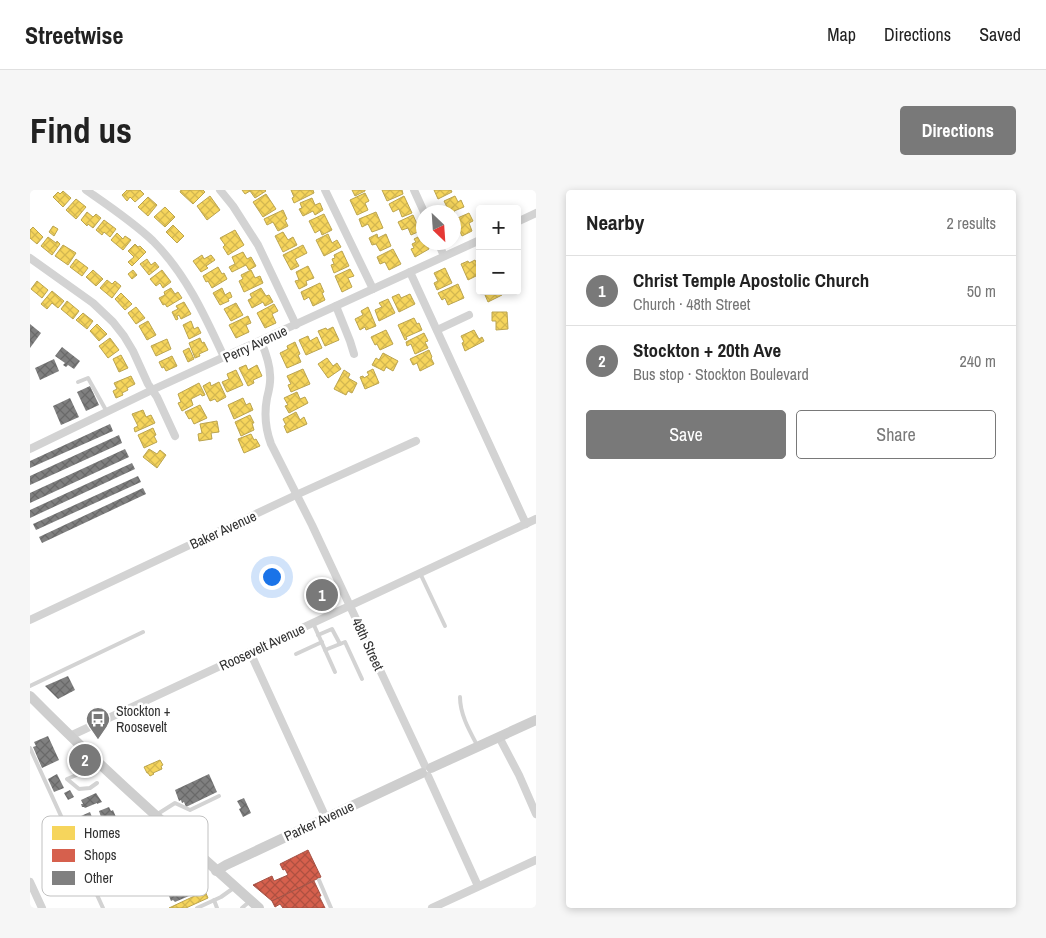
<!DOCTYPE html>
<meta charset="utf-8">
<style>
body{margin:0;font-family:"Archivo Narrow",sans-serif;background:#f6f6f6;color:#222}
.controls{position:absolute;right:15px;top:15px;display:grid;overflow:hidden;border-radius:5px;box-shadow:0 2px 8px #0003}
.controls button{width:45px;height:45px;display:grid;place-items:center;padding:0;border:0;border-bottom:1px solid #e0e0e0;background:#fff;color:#222;font:25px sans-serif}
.compass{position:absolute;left:386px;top:15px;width:45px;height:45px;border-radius:50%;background:#fff;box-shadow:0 2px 8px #0003;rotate:155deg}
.you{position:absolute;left:241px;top:386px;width:18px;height:18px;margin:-12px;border:4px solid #fff;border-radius:50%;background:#1a73e8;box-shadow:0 0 0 8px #1a73e833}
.badge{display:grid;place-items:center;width:32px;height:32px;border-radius:50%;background:#797979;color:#fff;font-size:16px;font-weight:700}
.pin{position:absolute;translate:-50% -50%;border:2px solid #fff;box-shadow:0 1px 5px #0006}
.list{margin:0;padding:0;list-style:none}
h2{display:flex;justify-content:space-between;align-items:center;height:65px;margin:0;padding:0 20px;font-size:21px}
h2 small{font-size:16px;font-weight:400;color:#767676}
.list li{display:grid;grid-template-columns:32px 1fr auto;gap:15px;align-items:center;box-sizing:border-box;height:70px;padding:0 20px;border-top:1px solid #e0e0e0}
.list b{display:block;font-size:19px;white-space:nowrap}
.list p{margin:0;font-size:16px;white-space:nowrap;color:#767676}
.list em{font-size:16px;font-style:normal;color:#767676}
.actions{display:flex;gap:10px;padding:15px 20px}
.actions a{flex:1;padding:11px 0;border:1px solid #797979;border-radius:5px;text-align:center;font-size:18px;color:#797979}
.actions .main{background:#797979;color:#fff}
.map{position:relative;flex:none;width:506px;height:718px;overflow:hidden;border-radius:5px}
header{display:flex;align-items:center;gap:30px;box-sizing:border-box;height:70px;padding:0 25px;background:#fff;border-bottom:1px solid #e0e0e0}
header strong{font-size:24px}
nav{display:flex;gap:28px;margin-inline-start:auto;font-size:18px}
.intro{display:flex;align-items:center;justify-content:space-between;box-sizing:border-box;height:120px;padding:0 30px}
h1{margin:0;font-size:35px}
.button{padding:12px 22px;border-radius:5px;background:#797979;color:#fff;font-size:18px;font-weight:700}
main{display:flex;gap:30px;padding:0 30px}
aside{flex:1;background:#fff;border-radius:5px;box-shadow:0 2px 8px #0003}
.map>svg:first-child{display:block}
</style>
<header>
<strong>Streetwise</strong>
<nav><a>Map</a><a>Directions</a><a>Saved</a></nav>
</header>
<div class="intro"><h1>Find us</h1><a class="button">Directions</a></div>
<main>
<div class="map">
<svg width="506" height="718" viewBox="0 0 506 718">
<defs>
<pattern id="homes-cross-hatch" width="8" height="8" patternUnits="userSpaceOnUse" patternTransform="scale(1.25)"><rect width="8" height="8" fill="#f6d55c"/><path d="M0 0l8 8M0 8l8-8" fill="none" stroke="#d3b750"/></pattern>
<pattern id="shops-cross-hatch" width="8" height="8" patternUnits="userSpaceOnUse" patternTransform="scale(1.25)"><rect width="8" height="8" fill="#d6604d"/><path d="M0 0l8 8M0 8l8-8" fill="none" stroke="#ae5041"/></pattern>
<pattern id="building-cross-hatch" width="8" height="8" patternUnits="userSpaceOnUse" patternTransform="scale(1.25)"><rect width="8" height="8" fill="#808080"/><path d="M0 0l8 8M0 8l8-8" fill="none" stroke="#696969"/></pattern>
</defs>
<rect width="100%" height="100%" fill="#fff"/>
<g fill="url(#homes-cross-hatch)" stroke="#bba44f">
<polygon points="97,0 110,0 114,4 105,12 100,7 97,11 92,5"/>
<polygon points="151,0 173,0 175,2 163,14 150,2"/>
<polygon points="212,0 235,0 236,1 225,8 220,1 215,4"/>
<polygon points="261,0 283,0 284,3 264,13 262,8 264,7"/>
<polygon points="322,0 335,0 335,1 325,6"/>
<polygon points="352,0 372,0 373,4 357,11"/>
<polygon points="404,0 421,0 422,2 408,9"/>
<polygon points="33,1 41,8 33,17 23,7 28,2 30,4"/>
<polygon points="335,3 339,11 335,13 338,20 327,25 320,10"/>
<polygon points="236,4 246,19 233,27 223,12"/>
<polygon points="180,6 190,20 177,30 167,16"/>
<polygon points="374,6 382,23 372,27 369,19 363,22 359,14"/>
<polygon points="425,6 428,12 431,10 434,17 424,21 425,25 423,26 423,22 413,22 418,19 414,11"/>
<polygon points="118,7 127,15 118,26 108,17"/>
<polygon points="282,8 285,15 290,13 293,20 285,25 283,21 273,26 269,19 272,18 270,13"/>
<polygon points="46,9 56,17 46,29 36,20"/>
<polygon points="135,17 145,27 135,37 124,27"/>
<polygon points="253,20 257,29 255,30 258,36 248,41 243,32 237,35 234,29"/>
<polygon points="57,22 63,27 66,24 71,28 63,38 58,34 57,36 51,30"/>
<polygon points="346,22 353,38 342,42 338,34 332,37 329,29"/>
<polygon points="439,23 443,31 439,33 442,41 432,46 428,37 423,39 423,30"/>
<polygon points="294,24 302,40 292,45 290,40 285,43 279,31"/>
<polygon points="383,25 390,41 381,45 378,38 372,40 368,32"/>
<polygon points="74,30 86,39 80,47 74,42 72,45 66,40"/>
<polygon points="143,35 154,46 147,53 136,42"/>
<polygon points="23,36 28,39 24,46 19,42"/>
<polygon points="3,37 13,47 7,54 0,48 0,40"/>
<polygon points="205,40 214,55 198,65 193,57 195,55 190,48"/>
<polygon points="253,42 258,50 263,47 267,55 253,62 245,46"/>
<polygon points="87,43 93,49 95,46 101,50 93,60 81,50"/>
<polygon points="298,44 302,53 307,50 311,57 294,66 286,50"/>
<polygon points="347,44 348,48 356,44 361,56 350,61 346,54 342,55 339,48"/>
<polygon points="392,45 393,48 393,52 396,52 399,59 385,67 381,59 384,58 382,54 386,52 384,49"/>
<polygon points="18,47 26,53 27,51 30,54 22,65 11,56"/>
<polygon points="105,54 108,57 110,56 116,62 102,76 98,72 104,67 98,61"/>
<polygon points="33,55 46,63 38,75 25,66"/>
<polygon points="273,55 277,63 265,69 269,76 261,80 253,65"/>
<polygon points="363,59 371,74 359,80 355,72 350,74 347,67"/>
<polygon points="312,61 319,76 304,83 301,75 304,74 302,69 305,68 304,65"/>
<polygon points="213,62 217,69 221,67 226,76 219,80 216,75 202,82 199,77 205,74 202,67"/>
<polygon points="172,65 174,69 181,65 185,70 176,76 178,78 171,82 163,71"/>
<polygon points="46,69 58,78 52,86 40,77"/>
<polygon points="117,69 121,75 125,72 129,77 119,85 110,74"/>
<polygon points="445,70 450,81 450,84 438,90 431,74 438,71 439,73"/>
<polygon points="278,76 284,88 276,91 277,95 269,99 265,91 269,90 266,82"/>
<polygon points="188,77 192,84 194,83 197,89 182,98 178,91 176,92 173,86"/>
<polygon points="415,78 422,93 407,100 404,93 408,91 404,83"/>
<polygon points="320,79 324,86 318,88 322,97 312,102 305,86"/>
<polygon points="63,80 73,89 66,96 56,87"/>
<polygon points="103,80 107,85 102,89 98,84"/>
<polygon points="132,80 141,92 133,98 130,93 126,96 120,89"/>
<polygon points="221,80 225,88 230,86 233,93 214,102 209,91 213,89 211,85"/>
<polygon points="77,90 82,94 85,91 91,96 82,108 70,98"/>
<polygon points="7,91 18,100 12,108 1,99"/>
<polygon points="290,93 294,102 292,103 295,110 283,116 279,107 274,110 271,102"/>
<polygon points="428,94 434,108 418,115 415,108 412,110 408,103"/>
<polygon points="141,98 145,104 148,102 152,108 137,117 135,114 133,115 129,108 135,105 134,102"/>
<polygon points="192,98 195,105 200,102 202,107 198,109 199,111 190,115 183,103"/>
<polygon points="231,98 236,106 239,105 243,112 235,116 233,112 222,118 218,110 222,108 220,104"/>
<polygon points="22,101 34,111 28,118 22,113 17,119 11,114"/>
<polygon points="458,101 471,101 472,105 458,112 455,105 459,103"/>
<polygon points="91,103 102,114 95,120 85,109"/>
<polygon points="369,104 371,108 380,104 385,114 369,122 362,107"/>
<polygon points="358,109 365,123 349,131 345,120 352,117 349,113"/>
<polygon points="37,111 49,121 43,129 31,119"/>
<polygon points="154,112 161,124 151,129 149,125 147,126 148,129 146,130 142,122 148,119 146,116"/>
<polygon points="206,113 213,125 201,131 194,119"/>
<polygon points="244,114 248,121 242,124 246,133 235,138 227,123"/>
<polygon points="106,117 115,128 106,134 98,123"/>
<polygon points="338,117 346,136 336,140 335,137 330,140 325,129 333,125 331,121"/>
<polygon points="462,122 477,122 478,139 466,140 466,131 462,131"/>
<polygon points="53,123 63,131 57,139 46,130"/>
<polygon points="218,126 221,133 216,135 219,142 206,148 199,135"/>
<polygon points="384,128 387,134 389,133 392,140 376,147 377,149 375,150 368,135"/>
<polygon points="118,131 126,145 117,150 109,136"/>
<polygon points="161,131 164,139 168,137 171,143 159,149 153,135"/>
<polygon points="67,134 77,144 69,151 60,141"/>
<polygon points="303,137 309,150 295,156 288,141 296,138 297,140"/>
<polygon points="356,140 363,154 350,160 347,154 345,155 341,147"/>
<polygon points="444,140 449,149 452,147 454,151 435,161 432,153 434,152 431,146"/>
<polygon points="394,143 398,151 395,152 398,158 385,164 381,154 377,156 376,152"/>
<polygon points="278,146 280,151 287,147 292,158 276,165 269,150"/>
<polygon points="80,148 89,160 78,168 69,156"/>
<polygon points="170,148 172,153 174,152 178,160 169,164 170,166 165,168 159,153"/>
<polygon points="137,149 141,159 126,166 121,156"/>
<polygon points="265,152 270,164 268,165 271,172 257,178 250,163 258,159 257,156"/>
<polygon points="159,158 164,169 158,172 153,161"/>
<polygon points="399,160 402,167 401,168 404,174 390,181 387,173 383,175 380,169"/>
<polygon points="353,163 368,171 363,181 356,177 354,181 342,175 346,168 349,170"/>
<polygon points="91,165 98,178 89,182 83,169"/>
<polygon points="142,166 147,176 136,181 134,177 132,178 129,172"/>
<polygon points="297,168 303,176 307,173 311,179 298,188 288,174"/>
<polygon points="216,175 218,180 227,175 232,186 223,190 224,193 218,196 209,178"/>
<polygon points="273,179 280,194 261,202 258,195 261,194 257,186"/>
<polygon points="343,179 349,193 335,199 330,187 333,186 334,188 339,185 337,182"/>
<polygon points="206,180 213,195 197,202 192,192 199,189 197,184"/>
<polygon points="314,180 320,184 318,188 327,193 322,203 318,201 316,205 304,199"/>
<polygon points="101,186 105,194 97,198 98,200 92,203 93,205 86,208 83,201 87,199 84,193"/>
<polygon points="180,192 181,196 189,192 196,207 187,212 185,209 180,211 173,196"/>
<polygon points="169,193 175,205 172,206 171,204 161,209 163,215 152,221 148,213 151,212 148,204"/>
<polygon points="267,202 270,209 275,207 278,213 259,223 255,216 258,215 254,208"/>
<polygon points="213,208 216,215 220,213 223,220 204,229 198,215"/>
<polygon points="170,215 177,228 164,234 161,228 159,229 155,222"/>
<polygon points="113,220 116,227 121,225 125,233 105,242 104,238 108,236 102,224"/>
<polygon points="266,222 270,230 274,227 277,234 257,243 254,236 256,235 253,229"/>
<polygon points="220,225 224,233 222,233 224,240 211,246 205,232"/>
<polygon points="187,231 189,242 181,243 182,249 169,251 168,244 172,243 170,234"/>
<polygon points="123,238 126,245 124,246 127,252 114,258 108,245"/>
<polygon points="221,244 224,250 226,249 230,256 214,263 208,249"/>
<polygon points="119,259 127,264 130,260 136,265 127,278 113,267"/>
<polygon points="130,570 133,575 131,576 132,579 123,583 124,584 120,586 118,583 117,583 114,577"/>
<polygon points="175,701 178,708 156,718 139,718"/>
</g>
<g fill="url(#shops-cross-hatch)" stroke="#a45245">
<polygon points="278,660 291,687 242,711 223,695 242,686 244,691 258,685 255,679 253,680 250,674"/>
<polygon points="284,691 291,706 289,706 295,718 253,718 250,714 245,717 242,711"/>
</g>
<g fill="url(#building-cross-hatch)">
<polygon points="0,134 11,143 0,158"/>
<polygon points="32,157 50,171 44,179 38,175 36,177 33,175 35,173 25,166"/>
<polygon points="24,169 29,181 10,190 5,178"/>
<polygon points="60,196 69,215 56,221 47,202"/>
<polygon points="40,208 49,227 31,235 23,216"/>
<polygon points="80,234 83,241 0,278 0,271"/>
<polygon points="89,245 92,253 0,295 0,286"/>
<polygon points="95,259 99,267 0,313 0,303"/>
<polygon points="102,273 105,279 0,328 0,320"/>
<polygon points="108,286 111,292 6,340 3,334"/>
<polygon points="113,298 116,304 12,353 9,347"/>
<polygon points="38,486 45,500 28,509 15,496"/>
<polygon points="18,546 29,570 12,578 3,557 6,556 4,552"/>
<polygon points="27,584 34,598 24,602 18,589"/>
<polygon points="179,584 187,602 156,617 154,612 152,613 151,610 149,611 145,600"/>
<polygon points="40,600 44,607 38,610 34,603"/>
<polygon points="66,603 72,612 67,614 67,613 55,618 54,617 52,617 51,614 53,614 51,610"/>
<polygon points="214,608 221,623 213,627 209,619 211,618 207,611"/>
<polygon points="79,617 81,621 83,620 86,627 73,633 69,621"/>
<polygon points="60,622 62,627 56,630 57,632 55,634 51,626"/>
<polygon points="154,696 159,706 145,712 143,710 141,711 139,706 145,703 144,701"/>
</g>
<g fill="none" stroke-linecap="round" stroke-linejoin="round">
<g stroke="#d3d3d3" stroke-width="4">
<polyline points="48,192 58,188 77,222"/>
<polyline points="390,383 415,436"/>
<polyline points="283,433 305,482"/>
<polyline points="288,445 302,439 310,454 315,452 332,489"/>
<polyline points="295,460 310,454"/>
<polyline points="266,464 292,452"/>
<polyline points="0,496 113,442"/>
<path d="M 430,507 C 430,524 439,540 447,555"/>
<polyline points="0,558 73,718"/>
<polyline points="65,569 49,584 37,589 49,599 60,598 67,593"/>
<polyline points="126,625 145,613 160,620 189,606"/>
<polyline points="106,640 122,655"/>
<polyline points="90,654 101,679 112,678 120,667 122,655 138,639"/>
<polyline points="289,690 301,718"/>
<polyline points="184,710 187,718"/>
<polyline points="167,718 191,707 205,697"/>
<polyline points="212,718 220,711"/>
</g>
<g stroke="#d3d3d3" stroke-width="8">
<path d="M 56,0 C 79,16 103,32 123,51 C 156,84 175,126 194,167"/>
<polyline points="190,0 203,16 228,55 266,135"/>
<polyline points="295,0 343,99"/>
<polyline points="384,0 394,22"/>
<polyline points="487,32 506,23"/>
<polyline points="408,52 414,66"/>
<polyline points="0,68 63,113 83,132 94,146 103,161 118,194 127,207 145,246"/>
<polyline points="380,82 496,334"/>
<polyline points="306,116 320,151 324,164"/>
<polyline points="407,140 439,125"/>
<path d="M 231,151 C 235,161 240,173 240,185 C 241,193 239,200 237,208 C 234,224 235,238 241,254 L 282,335 L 395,576"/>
<polyline points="0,259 122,200 450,50"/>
<polyline points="0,430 266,305 386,251"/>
<polyline points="220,462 296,628"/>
<polyline points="40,546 506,329"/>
<polyline points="469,547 489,585 506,624"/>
<polyline points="398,586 448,696"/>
<polyline points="0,692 12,718"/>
<polyline points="402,718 506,670"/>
</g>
<g stroke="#cecece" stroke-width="10">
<path d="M 0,506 C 73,580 151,648 229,718"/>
<polyline points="401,578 506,530"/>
<polyline points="186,681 196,675 392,583"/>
</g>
</g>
<defs>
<g id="bus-pin" transform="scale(1.25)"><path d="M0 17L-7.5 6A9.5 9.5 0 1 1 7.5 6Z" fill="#797979" stroke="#fff"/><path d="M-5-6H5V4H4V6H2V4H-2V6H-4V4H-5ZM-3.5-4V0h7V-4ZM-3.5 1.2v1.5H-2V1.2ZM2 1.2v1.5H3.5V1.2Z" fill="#fff"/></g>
</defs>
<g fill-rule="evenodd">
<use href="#bus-pin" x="68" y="529"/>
</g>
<g text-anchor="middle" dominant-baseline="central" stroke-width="5" stroke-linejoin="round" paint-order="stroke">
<g font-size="14" fill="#313131" stroke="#fff">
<text transform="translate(225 154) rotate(-25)">Perry Avenue</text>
<text transform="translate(193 340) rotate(-25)">Baker Avenue</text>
<text transform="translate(338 454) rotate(65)">48th Street</text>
<text transform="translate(232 457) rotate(-25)">Roosevelt Avenue</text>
<text transform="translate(289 631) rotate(-25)">Parker Avenue</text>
</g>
<g font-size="14" fill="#313131" stroke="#fff" text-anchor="start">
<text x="86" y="521">Stockton +<tspan x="86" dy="16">Roosevelt</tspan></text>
</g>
</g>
<rect x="12" y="626" width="166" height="80" rx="8" fill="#fff" stroke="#c1c1c1" stroke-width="1"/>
<rect x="22" y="636" width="23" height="14" fill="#f6d55c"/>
<rect x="22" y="659" width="23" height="13" fill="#d6604d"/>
<rect x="22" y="681" width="23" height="14" fill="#808080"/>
<g font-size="14" fill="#313131">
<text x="54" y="648">Homes</text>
<text x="54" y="670">Shops</text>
<text x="54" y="693">Other</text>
</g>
</svg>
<div class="controls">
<button>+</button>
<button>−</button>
</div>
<svg class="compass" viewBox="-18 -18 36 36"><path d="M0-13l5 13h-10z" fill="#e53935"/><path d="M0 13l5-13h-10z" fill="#767676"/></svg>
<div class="you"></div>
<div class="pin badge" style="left:292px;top:405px">1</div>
<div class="pin badge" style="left:55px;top:570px">2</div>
</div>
<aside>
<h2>Nearby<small>2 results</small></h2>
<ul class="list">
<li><span class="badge">1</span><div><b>Christ Temple Apostolic Church</b><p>Church · 48th Street</p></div><em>50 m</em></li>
<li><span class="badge">2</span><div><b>Stockton + 20th Ave</b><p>Bus stop · Stockton Boulevard</p></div><em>240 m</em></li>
</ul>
<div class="actions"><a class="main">Save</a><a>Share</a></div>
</aside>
</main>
